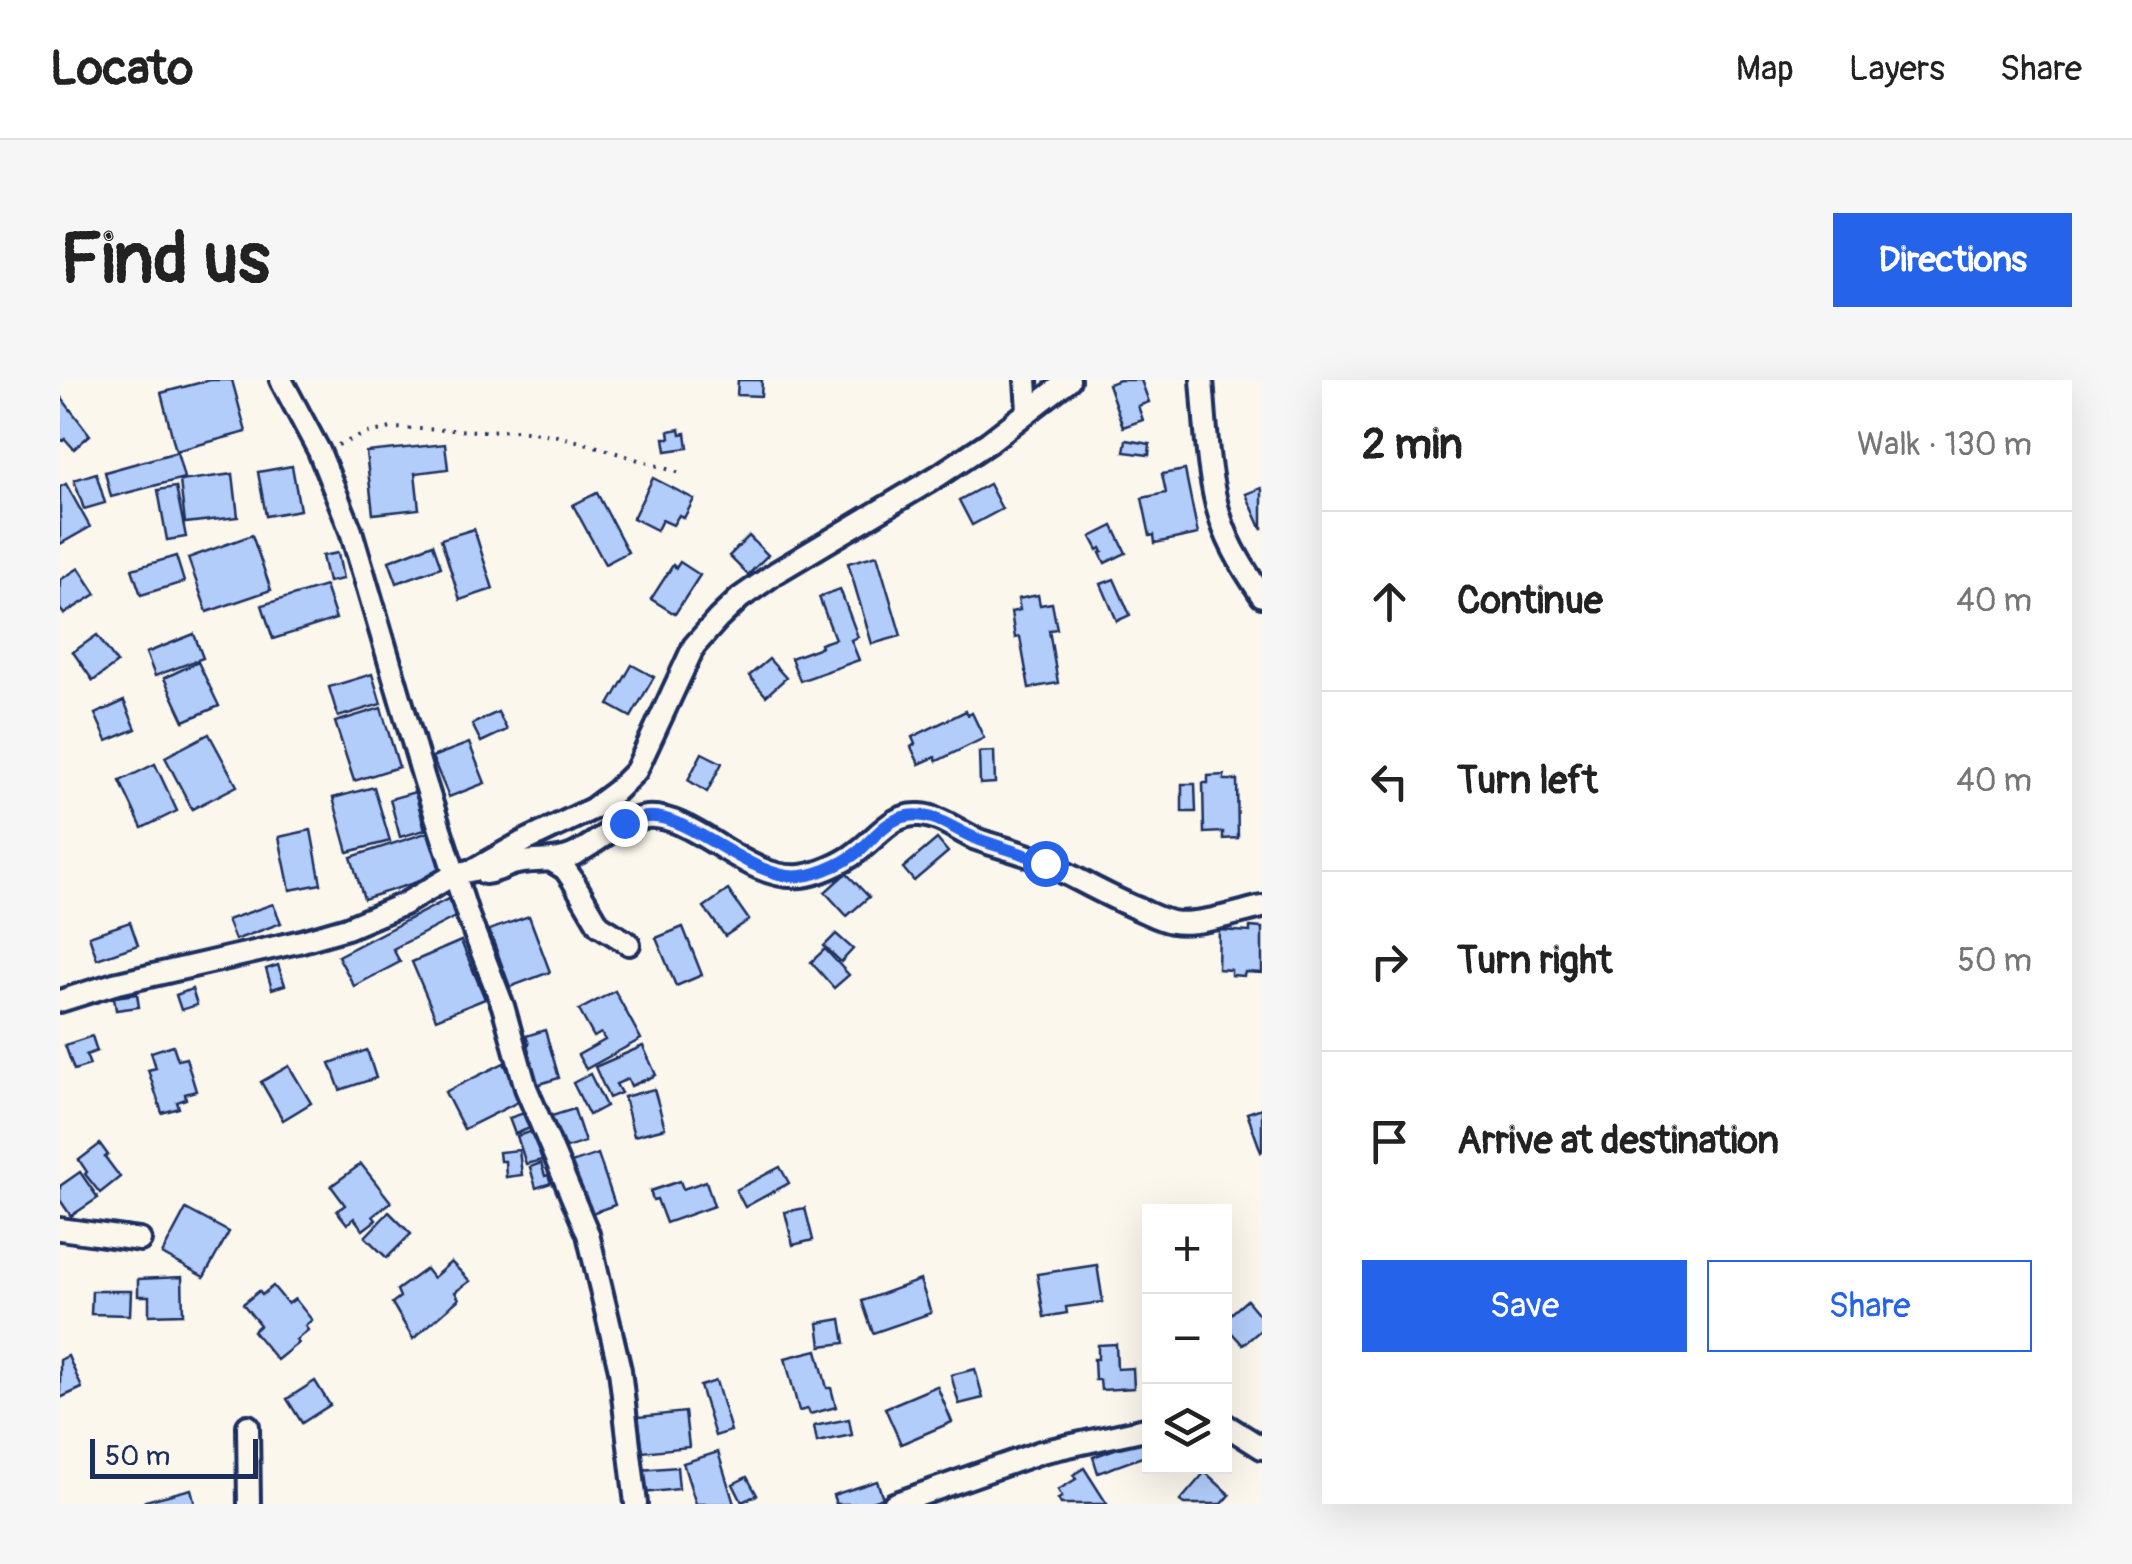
<!DOCTYPE html>
<meta charset="utf-8">
<style>
body{margin:0;font-family:Pangolin,sans-serif;background:#f6f6f6;color:#222}
.controls{position:absolute;right:30px;bottom:30px;display:grid;overflow:hidden;border-radius:0px;box-shadow:0 10px 40px #0002}
.controls button{width:90px;height:90px;display:grid;place-items:center;padding:0;border:0;border-bottom:2px solid #e0e0e0;background:#fff;color:#222;font:50px sans-serif}
.scale{position:absolute;left:30px;bottom:25px;width:168px;box-sizing:border-box;padding-left:10px;border:5px solid #1b2f5e;border-top:0;font-size:28px;line-height:35px;white-space:nowrap;color:#1b2f5e;-webkit-text-stroke:8px #fbf7ec;paint-order:stroke}
.stop{position:absolute;width:30px;height:30px;margin:-22px;border:8px solid #2563eb;border-radius:50%;background:#fff}
.stop.end{background:#2563eb;border-color:#fff;box-shadow:0 2px 10px #0008}
.list{margin:0;padding:0;list-style:none}
h2{display:flex;justify-content:space-between;align-items:center;height:130px;margin:0;padding:0 40px;font-size:42px}
h2 small{font-size:32px;font-weight:400;color:#767676}
.list li{display:grid;grid-template-columns:65px 1fr auto;gap:30px;align-items:center;box-sizing:border-box;height:180px;padding:0 40px;border-top:2px solid #e0e0e0}
.list b{display:block;font-size:38px;white-space:nowrap}
.list em{font-size:32px;font-style:normal;color:#767676}
.actions{display:flex;gap:20px;padding:30px 40px}
.actions a{flex:1;padding:22px 0;border:2px solid #2563eb;border-radius:0px;text-align:center;font-size:35px;color:#2563eb}
.actions .main{background:#2563eb;color:#fff}
.icon{flex:none;width:55px;height:55px;fill:none;stroke:currentColor;stroke-width:2;stroke-linecap:round;stroke-linejoin:round}
.map{position:relative;flex:none;width:1202px;height:1124px;overflow:hidden;border-radius:0px}
header{display:flex;align-items:center;gap:60px;box-sizing:border-box;height:140px;padding:0 50px;background:#fff;border-bottom:2px solid #e0e0e0}
header strong{font-size:48px}
nav{display:flex;gap:55px;margin-inline-start:auto;font-size:35px}
.intro{display:flex;align-items:center;justify-content:space-between;box-sizing:border-box;height:240px;padding:0 60px}
h1{margin:0;font-size:70px}
.button{padding:25px 45px;border-radius:0px;background:#2563eb;color:#fff;font-size:35px;font-weight:700}
main{display:flex;gap:60px;padding:0 60px}
aside{flex:1;background:#fff;border-radius:0px;box-shadow:0 10px 40px #0002}
.map>svg:first-child{display:block}
</style>
<header>
<strong>Locato</strong>
<nav><a>Map</a><a>Layers</a><a>Share</a></nav>
</header>
<div class="intro"><h1>Find us</h1><a class="button">Directions</a></div>
<main>
<div class="map">
<svg width="1202" height="1124" viewBox="0 0 1202 1124">
<rect width="100%" height="100%" fill="#fbf7ec"/>
<filter id="ink" filterUnits="userSpaceOnUse"><feTurbulence type="fractalNoise" baseFrequency=".01" numOctaves="2"/><feDisplacementMap in="SourceGraphic" scale="20" xChannelSelector="R" yChannelSelector="G"/><feConvolveMatrix kernelMatrix="1 2 1 2 8 2 1 2 1" color-interpolation-filters="sRGB"/></filter>
<g filter="url(#ink)">
<g fill="#b2cdfa" stroke="#1b2f5e" stroke-width="2.5">
<polygon points="150,0 172,0 186,52 116,71 101,13"/>
<polygon points="678,0 702,0 701,16 677,15"/>
<polygon points="1060,0 1081,0 1089,22 1078,26 1083,40 1063,47 1048,4"/>
<polygon points="0,16 30,55 14,69 5,59 3,61 0,59"/>
<polygon points="620,49 621,54 626,53 628,68 606,71 604,58 610,58 609,51"/>
<polygon points="1066,60 1090,64 1089,75 1064,72"/>
<polygon points="385,64 388,89 355,93 359,129 313,134 306,72"/>
<polygon points="117,72 124,98 51,117 45,92"/>
<polygon points="232,86 240,130 206,136 198,92"/>
<polygon points="1125,90 1138,154 1095,163 1094,155 1090,156 1082,118 1106,113 1102,94"/>
<polygon points="36,93 45,123 24,129 14,100"/>
<polygon points="173,94 178,137 125,143 120,101"/>
<polygon points="593,98 634,119 624,138 619,135 613,145 602,140 597,150 573,138"/>
<polygon points="6,104 30,147 0,164 0,107"/>
<polygon points="929,104 942,129 912,145 899,120"/>
<polygon points="116,107 126,157 107,160 98,110"/>
<polygon points="1201,108 1202,110 1202,150 1186,114"/>
<polygon points="537,113 568,172 545,184 513,125"/>
<polygon points="1053,146 1066,173 1045,183 1040,173 1043,172 1041,168 1038,170 1031,157"/>
<polygon points="414,149 433,209 400,220 381,159"/>
<polygon points="192,155 211,210 147,232 128,178"/>
<polygon points="689,156 708,175 688,195 669,176"/>
<polygon points="373,164 381,187 337,203 329,181"/>
<polygon points="278,173 283,199 268,202 262,176"/>
<polygon points="817,175 841,256 812,264 788,183"/>
<polygon points="116,176 124,202 81,215 72,189"/>
<polygon points="620,182 640,195 615,234 591,219 613,185 616,188"/>
<polygon points="19,188 36,214 4,234 0,229 0,200"/>
<polygon points="1054,199 1070,235 1057,241 1041,204"/>
<polygon points="265,206 276,239 213,259 202,225"/>
<polygon points="780,209 798,257 791,260 799,280 740,301 731,278 761,267 760,264 775,259 759,217"/>
<polygon points="978,215 980,225 992,223 997,249 989,250 998,303 969,308 960,257 955,258 951,232 960,230 958,219"/>
<polygon points="134,254 143,278 95,296 86,273"/>
<polygon points="37,255 57,283 33,301 13,272"/>
<polygon points="709,279 726,298 706,316 689,296"/>
<polygon points="138,282 159,326 124,341 104,298"/>
<polygon points="572,285 594,297 571,337 549,325"/>
<polygon points="312,294 321,324 278,337 269,307"/>
<polygon points="64,321 76,349 47,361 35,334"/>
<polygon points="321,328 339,387 294,401 275,342"/>
<polygon points="906,331 908,335 912,333 924,358 877,381 875,377 859,384 851,367 855,364 852,357"/>
<polygon points="438,332 447,350 421,362 412,344"/>
<polygon points="149,354 177,406 132,429 105,377"/>
<polygon points="409,363 425,403 389,417 372,377"/>
<polygon points="934,371 935,403 920,404 919,372"/>
<polygon points="642,373 662,383 647,412 628,400"/>
<polygon points="95,384 117,431 82,448 60,401"/>
<polygon points="1164,395 1164,400 1177,400 1178,458 1163,459 1163,452 1144,453 1143,403 1148,403 1148,396"/>
<polygon points="1122,404 1135,404 1136,432 1122,432"/>
<polygon points="314,407 330,461 288,472 273,418"/>
<polygon points="355,412 365,450 340,457 330,419"/>
<polygon points="251,450 261,504 230,510 219,457"/>
<polygon points="369,452 382,494 304,519 291,477"/>
<polygon points="877,459 888,472 854,501 843,488"/>
<polygon points="786,493 809,517 787,536 765,512"/>
<polygon points="668,510 689,540 665,556 644,527"/>
<polygon points="388,519 397,536 333,569 340,582 294,606 278,576"/>
<polygon points="213,524 221,543 175,560 167,540"/>
<polygon points="469,536 490,592 450,607 429,550"/>
<polygon points="70,542 78,565 37,579 29,556"/>
<polygon points="623,547 642,595 616,606 596,558"/>
<polygon points="1190,547 1202,548 1202,593 1185,592 1184,596 1171,595 1171,590 1158,589 1159,550 1190,552"/>
<polygon points="776,554 793,569 781,582 764,566"/>
<polygon points="401,561 425,619 376,639 352,582"/>
<polygon points="765,569 789,595 774,608 751,582"/>
<polygon points="218,585 225,605 212,609 206,589"/>
<polygon points="132,609 137,625 121,630 116,615"/>
<polygon points="555,611 581,659 526,689 518,675 545,660 541,653 534,657 519,630"/>
<polygon points="77,614 79,627 56,630 54,617"/>
<polygon points="485,650 499,698 470,707 458,667 469,664 466,656"/>
<polygon points="32,656 37,671 26,675 30,685 14,690 5,665"/>
<polygon points="113,665 118,680 126,678 136,711 125,714 126,719 117,722 119,728 102,733 88,690 96,688 91,672"/>
<polygon points="583,666 596,695 571,706 568,699 556,704 561,713 549,718 535,687"/>
<polygon points="307,670 316,698 280,710 270,683"/>
<polygon points="444,683 462,720 404,749 385,712"/>
<polygon points="229,686 251,723 223,740 201,702"/>
<polygon points="530,694 546,726 529,735 513,703"/>
<polygon points="594,709 605,748 574,756 564,717"/>
<polygon points="1202,728 1202,771 1201,772 1187,733"/>
<polygon points="514,729 525,762 495,772 485,738"/>
<polygon points="464,733 470,748 455,754 449,738"/>
<polygon points="473,751 482,780 466,784 457,756"/>
<polygon points="40,764 48,775 45,777 60,797 40,813 25,794 27,792 19,780"/>
<polygon points="459,770 462,795 446,797 445,781 440,781 439,772"/>
<polygon points="538,774 555,825 526,835 502,786"/>
<polygon points="481,783 485,796 488,795 491,803 476,808 470,787"/>
<polygon points="301,784 331,822 313,836 316,840 303,850 294,838 287,844 277,831 285,825 271,806"/>
<polygon points="720,787 729,803 685,827 676,810"/>
<polygon points="20,792 38,818 11,836 0,820 0,806"/>
<polygon points="620,801 623,809 646,801 654,826 606,843 597,819 593,820 590,811"/>
<polygon points="745,828 753,860 733,865 725,832"/>
<polygon points="126,829 169,852 144,897 102,874"/>
<polygon points="329,832 351,854 327,878 305,857"/>
<polygon points="391,882 410,901 395,912 399,919 353,959 332,923 340,917 337,910 366,889 373,898"/>
<polygon points="1037,885 1043,922 1006,927 1007,933 984,937 977,894"/>
<polygon points="122,897 123,934 89,935 89,916 78,916 78,899"/>
<polygon points="860,900 871,933 813,953 802,921"/>
<polygon points="213,906 228,924 235,919 252,940 245,946 248,950 236,960 238,963 217,980 193,951 200,945 183,924 199,911 202,915"/>
<polygon points="32,911 71,911 70,935 31,934"/>
<polygon points="1187,920 1202,938 1202,949 1183,965 1164,944 1164,940"/>
<polygon points="781,939 785,963 761,966 758,943"/>
<polygon points="1056,964 1057,989 1073,988 1074,1008 1041,1010 1040,1000 1035,1000 1034,979 1038,979 1038,965"/>
<polygon points="757,970 767,1008 771,1008 776,1027 750,1034 748,1029 739,1031 725,978"/>
<polygon points="8,976 22,1008 0,1018 0,980"/>
<polygon points="915,989 923,1018 899,1024 891,995"/>
<polygon points="255,1001 270,1025 242,1043 227,1019"/>
<polygon points="656,1001 671,1051 655,1056 640,1006"/>
<polygon points="877,1006 892,1042 841,1064 825,1028"/>
<polygon points="625,1032 629,1067 583,1072 578,1037"/>
<polygon points="789,1039 792,1055 757,1062 754,1046"/>
<polygon points="1082,1059 1088,1075 1038,1093 1033,1077"/>
<polygon points="658,1072 674,1124 636,1124 623,1083"/>
<polygon points="617,1087 619,1109 582,1113 580,1090"/>
<polygon points="1024,1088 1047,1124 1001,1124 998,1119 1002,1117 998,1110 1016,1099 1013,1095"/>
<polygon points="1145,1092 1170,1115 1162,1124 1124,1124 1120,1121"/>
<polygon points="687,1097 697,1115 682,1122 673,1104"/>
<polygon points="817,1101 823,1118 805,1124 776,1124 773,1115"/>
<polygon points="131,1109 135,1124 86,1124 85,1121"/>
</g>
<g fill="none" stroke-linecap="round" stroke-linejoin="round">
<g stroke="#1b2f5e" stroke-width="28">
<g id="minor">
<polyline points="221,0 259,71 291,151 364,399 408,536 443,626 466,708 528,854 560,990 576,1124"/>
<polyline points="966,0 968,30"/>
<path d="M 1142,0 C 1146,46 1147,96 1161,140 C 1170,168 1186,192 1202,216"/>
<polyline points="492,481 505,489 512,499 539,545 569,564"/>
<path d="M 425,493 C 436,492 443,487 453,484 C 473,478 494,484 513,475 C 538,464 559,439 587,437 C 634,433 687,502 741,496 C 759,494 783,483 797,472 C 818,457 832,433 860,435 C 880,436 898,451 916,459 C 937,467 960,471 981,481 C 1013,496 1043,514 1076,528 C 1088,533 1100,540 1112,542 C 1137,546 1176,533 1202,527"/>
<polyline points="0,621 54,604 242,561 287,548 344,524 395,494 414,490 463,462 532,429 556,411 576,391 634,266 658,239 680,218 717,192 878,96 929,62 1009,0"/>
<polyline points="0,849 80,860"/>
<polyline points="1164,1044 1202,1068"/>
<polyline points="188,1046 189,1124"/>
<polyline points="834,1124 981,1072 1090,1048"/>
</g>
</g>
<polyline stroke="#1b2f5e" stroke-width="4" stroke-dasharray="2.5 8" stroke-linecap="butt" points="278,65 308,53 331,48 420,51 459,50 498,56 528,64 620,93"/>
<use href="#minor" stroke="#fbf7ec" stroke-width="20"/>
</g>
</g>
<g fill="none" stroke-linecap="round" stroke-linejoin="round" filter="url(#ink)">
<path stroke="#2563eb" stroke-width="12" d="M 564,443 C 571,441 579,438 587,437 C 625,433 682,490 728,496 C 750,499 782,485 799,471 C 814,458 827,439 848,436 C 875,431 896,452 920,460 C 942,468 964,473 985,483"/>
</g>
</svg>
<div class="controls">
<button>+</button>
<button>−</button>
<button><svg class="icon" aria-label="layers" viewBox="0 0 24 24"><path d="M12 4l9 5-9 5-9-5zM3 14l9 5 9-5"/></svg></button>
</div>
<div class="scale">50 m</div>
<div class="stop" style="left:985px;top:483px"></div>
<div class="stop end" style="left:564px;top:443px"></div>
</div>
<aside>
<h2>2 min<small>Walk · 130 m</small></h2>
<ul class="list">
<li><svg class="icon" aria-label="ahead" viewBox="0 0 24 24"><path d="M12 20V5M6 11l6-6 6 6"/></svg><div><b>Continue</b></div><em>40 m</em></li>
<li><svg class="icon" aria-label="left" viewBox="0 0 24 24"><path d="M17 20v-9H6M10 6l-5 5 5 5"/></svg><div><b>Turn left</b></div><em>40 m</em></li>
<li><svg class="icon" aria-label="right" viewBox="0 0 24 24"><path d="M7 20v-9h11M14 6l5 5-5 5"/></svg><div><b>Turn right</b></div><em>50 m</em></li>
<li><svg class="icon" aria-label="arrive" viewBox="0 0 24 24"><path d="M6 21V4h12l-3 4 3 4H6"/></svg><div><b>Arrive at destination</b></div></li>
</ul>
<div class="actions"><a class="main">Save</a><a>Share</a></div>
</aside>
</main>
